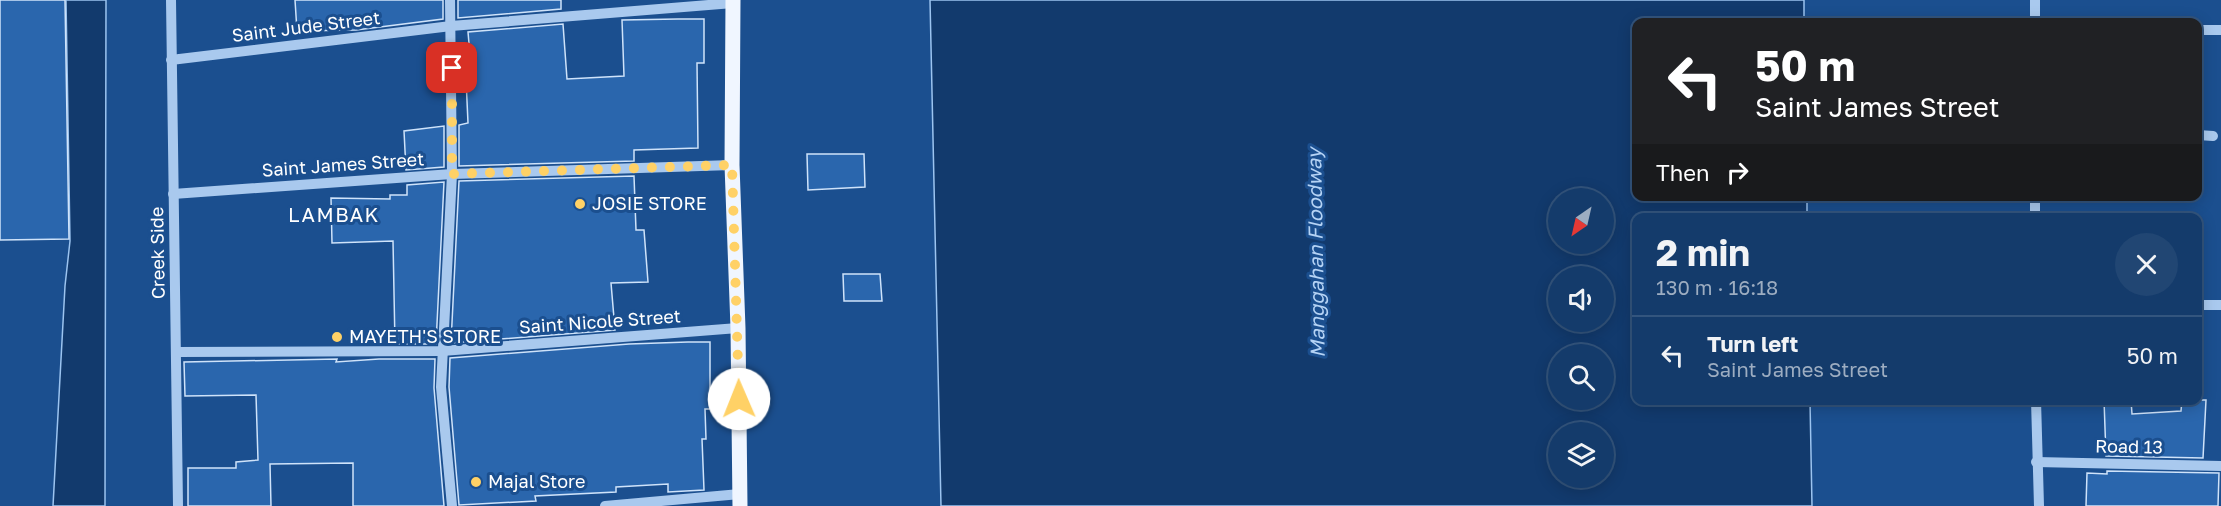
<!DOCTYPE html>
<meta charset="utf-8">
<style>
:root{--surface:#143b6b;--page:#214673;--text:#f1f3f6;--muted:#9dadc1;--line:#33557e}
body{margin:0;font-family:"Golos Text",sans-serif;background:var(--page);color:var(--text);height:100vh;display:flex;flex-direction:column;font-size:22px;white-space:nowrap}
*{box-sizing:border-box;margin:0}
p{font-size:20px;color:var(--muted)}
.icon{flex:none;width:33px;height:33px;fill:none;stroke:currentColor;stroke-width:2;stroke-linecap:round;stroke-linejoin:round}
.map{position:relative;flex:1;overflow:hidden}
.panel{position:absolute;left:1632px;top:213px;width:570px;height:192px;display:flex;flex-direction:column;background:var(--surface);border-radius:12px;box-shadow:0 3px 15px #0003,0 0 0 2px var(--line)}
.panel>*{flex:none}
.top-card{position:absolute;left:1632px;top:18px;width:570px;height:183px;border-radius:12px;box-shadow:0 3px 15px #0003,0 0 0 2px var(--line);background:#202124;color:#fff;overflow:hidden}
.needle{width:39px;rotate:214deg}
.tools{position:absolute;left:1548px;top:188px;display:grid;gap:12px}
.tools a{display:grid;place-items:center;width:66px;height:66px;border-radius:50%;background:var(--surface);box-shadow:0 3px 15px #0003,0 0 0 2px var(--line);font-size:30px}
.pin{position:absolute;display:grid;place-items:center;width:51px;height:51px;color:#fff;margin:-26px;border-radius:12px;box-shadow:0 3px 9px #0006}
.me{position:absolute;width:66px;margin:-33px;rotate:359deg;stroke-linejoin:round;filter:drop-shadow(0 0 4px #0008)}
.turn{display:flex;align-items:center;gap:21px;height:126px;padding:0 24px;font-size:27px}
.turn .icon{width:78px;height:78px;stroke-width:2.5}
.turn b{display:block;font-size:42px;line-height:51px}
.then{display:flex;align-items:center;height:57px;padding:0 24px;background:#0003;gap:12px;font-size:22px}
.round{display:grid;place-items:center;flex:none;width:63px;height:63px;border-radius:32px;background:var(--page)}
.overview{display:flex;align-items:center;justify-content:space-between;height:102px;padding:0 24px}
h1{font-size:36px;font-weight:700;line-height:45px}
ul{padding:0;list-style:none}
li{display:flex;align-items:center;gap:18px;height:78px;padding:0 24px;border-top:2px solid var(--line)}
li div{flex:1}
li b{display:block;font-size:22px}
li em{font-style:normal}
.map>svg:first-child{display:block}
.water{fill:#123a6d;stroke:#9cc4f0;stroke-width:1.5;fill-rule:evenodd}
.building{fill:#2a66ad;stroke:#cfe3fa;stroke-width:1.5}
.lines{fill:none;stroke-linecap:round;stroke-linejoin:round}
.minor{stroke:#a9c9ee;stroke-width:10}
.major{stroke:#f0f6ff;stroke-width:15}
.route{stroke:#ffd166;stroke-width:10;stroke-dasharray:0 18}
.poi-dot{fill:#ffd166;stroke:#1b4f8f;stroke-width:2}
.labels{text-anchor:middle;stroke-width:6;stroke-linejoin:round;paint-order:stroke}
.street-label{font-size:18px;fill:#fff;stroke:#1b4f8f}
.poi-label{font-size:18px;fill:#fff;stroke:#1b4f8f;text-anchor:start}
.neighbourhood-label{font-size:20px;letter-spacing:1.5px;fill:#fff;stroke:#1b4f8f}
.water-label{font-size:20px;font-style:italic;fill:#b5d3f5;stroke:#1b4f8f}
</style>
<div class="map">
<svg width="2221" height="506" viewBox="0 0 2221 506">
<rect width="100%" height="100%" fill="#1b4f8f"/>
<g class="water">
<polygon points="66,0 106,0 105,506 53,506 65,286 70,241"/>
<path d="M930,0H1804V22H1636V196L1807,197V217L1636,218V400L1810,401L1812,506H941ZM1558,198H1604V243H1558ZM1558,276H1604V321H1558ZM1558,354H1604V399H1558ZM1558,432H1604V477H1558Z"/>
</g>
<g class="building">
<polygon points="0,0 65,0 69,239 0,240"/>
<polygon points="295,0 443,0 443,19 356,30 297,31"/>
<polygon points="458,0 561,0 561,9 458,18"/>
<polygon points="678,19 704,19 704,63 697,63 698,148 634,150 634,161 459,166 459,125 468,123 466,79 472,79 468,32 563,24 567,79 624,76 622,20"/>
<polygon points="444,126 444,167 406,170 404,131"/>
<polygon points="807,154 864,154 865,187 808,190"/>
<polygon points="634,176 636,230 644,230 648,282 611,283 615,330 451,343 459,181"/>
<polygon points="444,182 436,344 395,344 393,241 332,243 331,198 390,199 390,195 407,195 407,185"/>
<polygon points="843,274 880,274 882,301 844,301"/>
<polygon points="688,342 710,342 710,409 705,409 706,439 702,439 704,490 668,492 668,484 616,487 616,492 535,496 536,501 459,505 449,387 450,358 629,344"/>
<polygon points="337,359 336,362 379,359 435,359 434,388 444,506 353,506 353,463 270,464 271,506 188,506 188,468 236,468 236,462 258,460 256,395 185,396 184,362"/>
<polygon points="2104,400 2131,400 2132,414 2181,411 2182,400 2206,400 2203,458 2106,456"/>
<polygon points="2107,471 2219,473 2218,506 2086,506 2087,473 2107,474"/>
</g>
<g class="lines">
<g class="minor">
<polyline points="171,0 178,506"/>
<polyline points="450,0 452,174 441,387 452,506"/>
<polyline points="2035,0 2035,22"/>
<polyline points="2198,30 2221,30"/>
<polyline points="171,60 451,26 733,3"/>
<polyline points="2198,135 2213,136"/>
<polyline points="173,194 452,174 732,165"/>
<polyline points="2035,218 2035,196"/>
<polyline points="2198,305 2221,305"/>
<polyline points="176,352 442,351 738,328"/>
<polyline points="2036,400 2039,506"/>
<polyline points="2036,462 2221,466"/>
<polyline points="605,506 740,494"/>
</g>
<polyline class="major" points="733,0 732,165 738,328 740,506"/>
</g>
<g class="lines">
<polyline class="route" points="452,68 452,174 732,165 739,399"/>
</g>
<g class="poi-dot">
<circle cx="580" cy="204" r="6"/>
<circle cx="337" cy="337" r="6"/>
<circle cx="476" cy="482" r="6"/>
</g>
<g class="labels">
<g class="street-label">
<text transform="translate(306 27) rotate(-7)" y="6">Saint Jude Street</text>
<text transform="translate(343 165) rotate(-4)" y="6">Saint James Street</text>
<text transform="translate(158 253) rotate(-91)" y="6">Creek Side</text>
<text transform="translate(600 322) rotate(-4)" y="6">Saint Nicole Street</text>
<text transform="translate(2129 447) rotate(1)" y="6">Road 13</text>
</g>
<g class="poi-label">
<text x="592" y="210">JOSIE STORE</text>
<text x="349" y="343">MAYETH'S STORE</text>
<text x="488" y="488">Majal Store</text>
</g>
<g class="neighbourhood-label">
<text x="334" y="222">LAMBAK</text>
</g>
<g class="water-label">
<text transform="translate(1316 253) rotate(-91)" y="7">Manggahan Floodway</text>
</g>
</g>
</svg>
<div class="tools">
<a><svg class="needle" viewBox="-14 -14 28 28"><path d="M0-13l5 13h-10z" fill="#e53935"/><path d="M0 13l5-13h-10z" fill="#9dadc1"/></svg></a>
<a><svg class="icon" aria-label="sound" viewBox="0 0 24 24"><path d="M4 9h4l5-4v14l-5-4H4zM17 9q2 3 0 6"/></svg></a>
<a><svg class="icon" aria-label="search" viewBox="0 0 24 24"><circle cx="10" cy="10" r="6"/><path d="M15 15l6 6"/></svg></a>
<a><svg class="icon" aria-label="layers" viewBox="0 0 24 24"><path d="M12 4l9 5-9 5-9-5zM3 14l9 5 9-5"/></svg></a>
</div>
<div class="pin" style="left:452px;top:68px;background:#d93025"><svg class="icon" aria-label="arrive" viewBox="0 0 24 24"><path d="M6 21V4h12l-3 4 3 4H6"/></svg></div>
<svg class="me" style="left:739px;top:399px" viewBox="-20 -20 40 40"><circle r="19" fill="#fff"/><path d="M0-13L10 11 0 6-10 11z" fill="#ffd166"/></svg>
<div class="top-card">
<div class="turn"><svg class="icon" aria-label="left" viewBox="0 0 24 24"><path d="M17 20v-9H6M10 6l-5 5 5 5"/></svg><div><b>50 m</b>Saint James Street</div></div>
<div class="then">Then<svg class="icon" aria-label="right" viewBox="0 0 24 24"><path d="M7 20v-9h11M14 6l5 5-5 5"/></svg></div>
</div>
<section class="panel">
<div class="overview"><div><h1>2 min</h1><p>130 m · 16:18</p></div><a class="round"><svg class="icon" aria-label="close" viewBox="0 0 24 24"><path d="M6 6l12 12M18 6L6 18"/></svg></a></div>
<ul>
<li><svg class="icon" aria-label="left" viewBox="0 0 24 24"><path d="M17 20v-9H6M10 6l-5 5 5 5"/></svg><div><b>Turn left</b><p>Saint James Street</p></div><em>50 m</em></li>
</ul>
</section>
</div>
